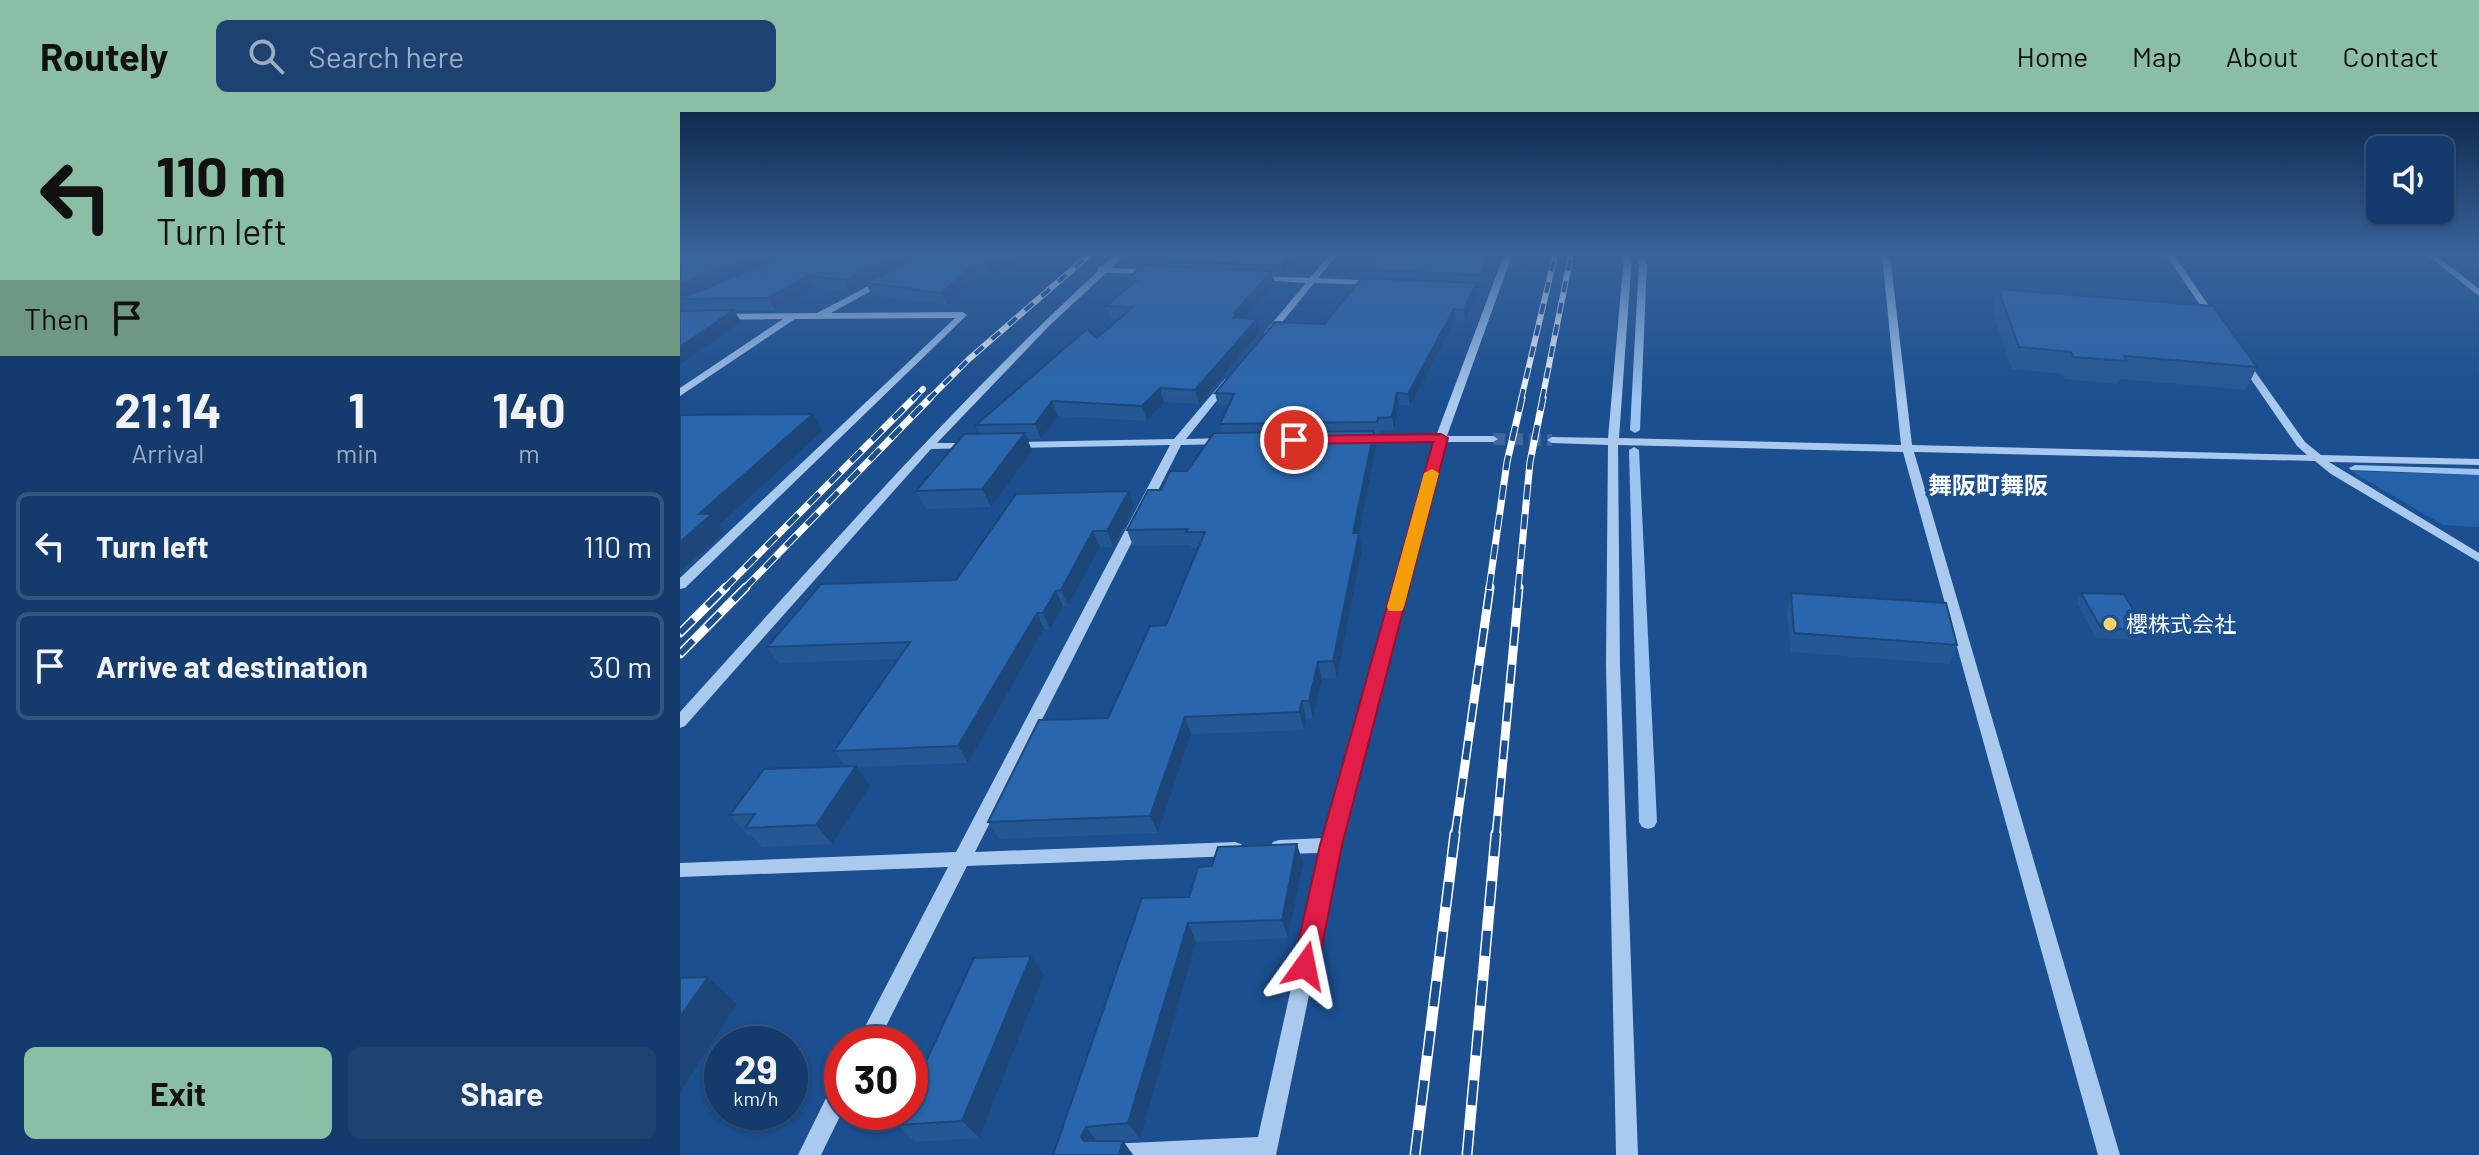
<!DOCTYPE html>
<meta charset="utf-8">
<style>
:root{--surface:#143b6b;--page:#1d4271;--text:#f1f3f6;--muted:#9dadc1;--line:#33557e;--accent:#8abfa5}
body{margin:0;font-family:Barlow,"Noto Sans JP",sans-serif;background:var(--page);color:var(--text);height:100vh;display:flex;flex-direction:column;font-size:30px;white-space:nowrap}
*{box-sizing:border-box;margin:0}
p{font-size:26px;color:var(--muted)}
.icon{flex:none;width:44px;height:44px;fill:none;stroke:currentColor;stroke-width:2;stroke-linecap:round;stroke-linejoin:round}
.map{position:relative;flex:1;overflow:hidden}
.sheet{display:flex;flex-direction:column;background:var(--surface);width:680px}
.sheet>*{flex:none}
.top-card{background:#8abfa5;color:#111;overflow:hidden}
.fabs{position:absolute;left:1686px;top:24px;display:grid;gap:16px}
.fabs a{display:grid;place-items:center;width:88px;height:88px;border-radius:12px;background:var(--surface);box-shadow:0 2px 6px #0004,0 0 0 2px var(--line);font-size:40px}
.speed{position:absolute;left:24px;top:914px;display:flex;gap:16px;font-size:40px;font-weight:700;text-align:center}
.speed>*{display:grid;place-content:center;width:104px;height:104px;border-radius:50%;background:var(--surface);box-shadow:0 2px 6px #0004,0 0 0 2px var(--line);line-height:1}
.speed small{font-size:20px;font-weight:400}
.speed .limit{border:12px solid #d22;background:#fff;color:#111}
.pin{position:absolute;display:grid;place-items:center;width:68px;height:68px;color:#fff;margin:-34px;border:4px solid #fff;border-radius:50%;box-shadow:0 2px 8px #0007}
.me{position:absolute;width:88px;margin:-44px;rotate:12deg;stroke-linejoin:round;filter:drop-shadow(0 0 6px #0008)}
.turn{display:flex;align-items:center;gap:28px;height:168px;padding:0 24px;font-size:36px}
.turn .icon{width:104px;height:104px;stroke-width:2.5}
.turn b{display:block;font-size:56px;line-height:68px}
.then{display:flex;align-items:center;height:76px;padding:0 24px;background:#0003;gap:16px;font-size:30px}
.eta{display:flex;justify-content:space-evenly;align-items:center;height:136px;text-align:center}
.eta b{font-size:48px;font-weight:700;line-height:56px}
.cta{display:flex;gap:16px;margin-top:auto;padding:16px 24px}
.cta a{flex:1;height:92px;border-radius:12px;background:var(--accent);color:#111;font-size:32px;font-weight:700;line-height:92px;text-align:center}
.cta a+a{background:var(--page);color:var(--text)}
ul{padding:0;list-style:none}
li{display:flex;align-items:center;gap:24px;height:108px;margin:0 16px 12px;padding:0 8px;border:4px solid var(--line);border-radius:12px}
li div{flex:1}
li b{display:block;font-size:30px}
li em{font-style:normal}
header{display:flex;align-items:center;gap:48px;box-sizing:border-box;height:112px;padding:0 40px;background:var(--accent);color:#111}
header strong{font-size:38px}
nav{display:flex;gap:44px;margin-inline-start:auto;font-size:28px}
.search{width:560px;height:72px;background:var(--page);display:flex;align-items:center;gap:20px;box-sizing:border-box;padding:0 28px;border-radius:12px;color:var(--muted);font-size:30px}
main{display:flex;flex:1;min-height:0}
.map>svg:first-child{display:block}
.green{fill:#2461a8}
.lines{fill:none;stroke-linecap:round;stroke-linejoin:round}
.stream{fill:#9cc4f0;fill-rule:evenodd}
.minor-tunnel{stroke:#3d69a0;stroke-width:12;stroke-dasharray:12 6;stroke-linecap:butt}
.minor{fill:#a9c9ee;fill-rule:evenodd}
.rail-far3-casing{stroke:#fff;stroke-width:6}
.rail-far2-casing{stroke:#fff;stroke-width:7}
.rail-far1-casing{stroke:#fff;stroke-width:9}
.rail-casing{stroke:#fff;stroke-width:11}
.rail-far3{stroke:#1b4f8f;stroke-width:4;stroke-dasharray:11;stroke-linecap:butt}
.rail-far2{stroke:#1b4f8f;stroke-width:5;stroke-dasharray:15;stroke-linecap:butt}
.rail-far1{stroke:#1b4f8f;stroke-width:6;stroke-dasharray:19;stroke-linecap:butt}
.rail{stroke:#1b4f8f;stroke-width:8;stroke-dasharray:25;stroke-linecap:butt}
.wall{fill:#245895}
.shaded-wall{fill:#1d4779}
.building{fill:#2a66ad;stroke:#1d4779;stroke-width:2}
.route{fill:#e11d48;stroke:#92132f;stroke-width:2}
.slow{fill:#f59e0b}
.poi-dot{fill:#ffd166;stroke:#1b4f8f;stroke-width:3}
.labels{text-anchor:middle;stroke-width:8;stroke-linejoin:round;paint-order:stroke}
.poi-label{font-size:22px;fill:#fff;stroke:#1b4f8f;text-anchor:start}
.neighbourhood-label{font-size:24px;font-weight:bold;fill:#fff;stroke:#1b4f8f}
</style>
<header>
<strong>Routely</strong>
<div class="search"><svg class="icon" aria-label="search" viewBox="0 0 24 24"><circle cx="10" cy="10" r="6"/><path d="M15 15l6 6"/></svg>Search here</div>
<nav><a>Home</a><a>Map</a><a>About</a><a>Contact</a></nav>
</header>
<main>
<section class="sheet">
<div class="top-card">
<div class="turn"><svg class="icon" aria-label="left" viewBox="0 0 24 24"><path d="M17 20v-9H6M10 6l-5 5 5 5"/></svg><div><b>110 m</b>Turn left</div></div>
<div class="then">Then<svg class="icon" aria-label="arrive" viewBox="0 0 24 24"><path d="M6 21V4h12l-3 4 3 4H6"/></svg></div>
</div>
<div class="eta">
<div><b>21:14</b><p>Arrival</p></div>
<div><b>1</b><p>min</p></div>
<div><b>140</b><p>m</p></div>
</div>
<ul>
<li><svg class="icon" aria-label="left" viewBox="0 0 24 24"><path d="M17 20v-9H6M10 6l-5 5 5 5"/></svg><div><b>Turn left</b></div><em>110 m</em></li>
<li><svg class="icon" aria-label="arrive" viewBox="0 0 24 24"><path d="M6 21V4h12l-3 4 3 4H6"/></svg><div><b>Arrive at destination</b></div><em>30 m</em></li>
</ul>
<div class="cta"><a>Exit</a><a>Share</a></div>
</section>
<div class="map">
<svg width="1799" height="1043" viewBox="0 0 1799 1043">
<rect width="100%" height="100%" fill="#1b4f8f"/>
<polygon class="green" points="1671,359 1799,363 1799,415 1763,413"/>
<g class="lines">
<g class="stream">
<polygon points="963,147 967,149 960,318 955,321 950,318 959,149"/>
<polygon points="954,335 959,338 977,710 974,715 968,717 962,715 959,710 949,338"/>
<polygon points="1675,353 1799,357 1799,363 1671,358 1669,356"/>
</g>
<polyline class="minor-tunnel" points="813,327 872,328"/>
<g class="minor">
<path d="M436,143H444L431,156L472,158L476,160L472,162L426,161L369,214L257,331H291L296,334L295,336L251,337L5,614L0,616V600C136,450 269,297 418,159V156Z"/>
<polygon points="649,143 657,143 638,166 695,169 699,171 695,173 634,171 590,225 584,225 584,221 626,171 576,168 573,168 573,164 630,166"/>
<polygon points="824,143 832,143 767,324 813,324 818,327 813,330 765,330 660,733 596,1043 417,1043 420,1035 428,1032 578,1025 641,741 599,742 593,740 590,735 593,730 599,728 644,726 754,330 676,330 671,327 676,324 756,324"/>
<polygon points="944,143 952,143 939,326 1221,333 1202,143 1210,143 1232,333 1627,343 1617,334 1559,250 1564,247 1567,248 1625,330 1641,343 1799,347 1799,353 1649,350 1799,441 1799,450 1651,362 1635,349 1234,340 1440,1043 1418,1043 1223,340 938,333 940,553 958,1043 936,1043 926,553 928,333 872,331 867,328 872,325 928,326"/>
<polygon points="1486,143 1494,143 1538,207 1537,209 1531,209"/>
<polygon points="1747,143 1756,143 1799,177 1799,184"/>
<polygon points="202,167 209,169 151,201 283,200 287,203 5,476 0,477 0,466 275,206 115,207 0,284 0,276 103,207 0,208 0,202 137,201"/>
<polygon points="548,266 551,267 551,271 506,327 547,326 552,329 547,332 501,333 295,740 555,730 561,732 564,737 561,742 555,744 287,754 197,932 176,932 268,755 0,765 0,751 276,740 490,333 332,336 327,333 332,330 494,327 545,267"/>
<polygon points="162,967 162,1000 141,1043 118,1043 154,970"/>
</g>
<g class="rail-far3-casing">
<g id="rail-far3">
<polyline points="232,288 243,277"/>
<polyline points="248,288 289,247 409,143"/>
<polyline points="841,288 875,143"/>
<polyline points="862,288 891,143"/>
</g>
</g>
<g class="rail-far2-casing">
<g id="rail-far2">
<polyline points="44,477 234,286"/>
<polyline points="64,477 250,286"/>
<polyline points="809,477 827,350 842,286"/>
<polyline points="838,477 850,350 863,286"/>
</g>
</g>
<g class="rail-far1-casing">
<g id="rail-far1">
<polyline points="0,521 46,475"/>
<polyline points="0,542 66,475"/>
<polyline points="775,723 810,475"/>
<polyline points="816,723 839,475"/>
</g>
</g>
<g class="rail-casing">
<g id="rail">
<polyline points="735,1043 775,721"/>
<polyline points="787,1043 816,721"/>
</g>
</g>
<use href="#rail-far3" class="rail-far3"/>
<use href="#rail-far2" class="rail-far2"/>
<use href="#rail-far1" class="rail-far1"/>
<use href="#rail" class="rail"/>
</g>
<g class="wall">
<polygon points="0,143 349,143 311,165 299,163 267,193 192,183 186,172 169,180 134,175 95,198 54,199 61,210 0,253 0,199 6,199 0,190"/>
<polygon points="483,143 620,143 603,162 592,161 595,172 564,206 580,220 519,292 484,290 467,309 378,304 361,327 347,327 352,339 311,395 246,397 236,379 300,322 296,313 417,226 439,207 431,207 426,194 447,176 445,169 478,154 477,148"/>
<polygon points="701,143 813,143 801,170 691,165 690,158"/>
<polygon points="1318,177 1577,255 1566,278 1440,267 1438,272 1385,267 1383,262 1332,257 1312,198"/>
<polygon points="797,181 785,209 775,208 730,294 719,293 714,318 700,318 699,322 694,322 696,335 679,421 682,437 657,566 642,566 633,606 626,606 624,618 511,622 478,721 319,727 308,710 428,606 486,513 518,436 512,436 510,433 453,434 447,418 481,378 507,359 543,321 540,312 549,293 538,293 535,281 644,212"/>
<polygon points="449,379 454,394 433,435 420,435 388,494 383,494 370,517 364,517 288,651 176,655 190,674 152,732 82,735 71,723 67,723 50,703 166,655 154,639 218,547 99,551 87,535 276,468"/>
<polygon points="1111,481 1277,533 1270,552 1111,540 1107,500"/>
<polygon points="1401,481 1465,518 1460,528 1416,526 1397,491"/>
<polygon points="623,751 608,826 516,830 460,1027 443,1029 453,1043 373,1043 509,785"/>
<polygon points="364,863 299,1026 235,1030 217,1013"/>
</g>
<g class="shaded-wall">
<polygon points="75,143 109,143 0,186 0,172"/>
<polygon points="219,143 248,143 169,180 164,168"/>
<polygon points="325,143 349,143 311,165 306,153"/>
<polygon points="612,143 620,143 603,162 602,154"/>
<polygon points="809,143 813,143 801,170 801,163"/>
<polygon points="294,152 299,163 267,193 262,181"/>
<polygon points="592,159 595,172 559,211 553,206 554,201"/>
<polygon points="128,164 134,175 95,198 88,186"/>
<polygon points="796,171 797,181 785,209 784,198"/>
<polygon points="774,197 775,208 730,294 728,282"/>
<polygon points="54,198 61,210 0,253 0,235"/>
<polygon points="577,207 580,220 519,292 515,278"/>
<polygon points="480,276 484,290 467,309 462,294"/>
<polygon points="717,281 719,293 714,318 712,305"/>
<polygon points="372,289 378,304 361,327 355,312"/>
<polygon points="133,302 142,319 39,413 44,420 0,460 0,430 19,402"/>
<polygon points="694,319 696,335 679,421 682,437 657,566 653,549 673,421"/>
<polygon points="345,321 352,339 311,395 302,377"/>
<polygon points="449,379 454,394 433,435 427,419"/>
<polygon points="413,419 420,435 388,494 381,478"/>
<polygon points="376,479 383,494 370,517 363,501"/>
<polygon points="357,501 364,517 288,651 278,634"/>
<polygon points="638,550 642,566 633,606 629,589"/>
<polygon points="622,589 626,606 624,618 619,600"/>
<polygon points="505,605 511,622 478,721 470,704"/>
<polygon points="176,654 190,674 152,732 136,713"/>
<polygon points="617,732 623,751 608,826 602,808"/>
<polygon points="508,811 516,830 460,1027 448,1011"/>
<polygon points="351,844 364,863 299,1026 282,1009"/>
<polygon points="28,865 57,892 0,980 0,905"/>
<polygon points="406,1015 419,1032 414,1042 401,1025"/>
<polygon points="443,1029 453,1043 439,1043"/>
</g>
<g class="building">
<polygon points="0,143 75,143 0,172"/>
<polygon points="105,143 219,143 164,168 128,164 88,186 0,187"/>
<polygon points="242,143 325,143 306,153 294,152 262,181 186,171"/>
<polygon points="483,143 612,143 602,154 477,148"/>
<polygon points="701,143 809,143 801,163 690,158"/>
<polygon points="463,153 592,159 554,201 557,201 553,206 577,207 515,278 480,276 462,294 372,289 355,312 296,313 407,217 417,226 453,195 426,194 456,169 445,169"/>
<polygon points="682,166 796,171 784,198 774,197 728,282 717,281 712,305 698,306 697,310 540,312 554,282 535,281 595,210 644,212"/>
<polygon points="1318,177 1533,194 1577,255 1444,244 1447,249 1393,245 1391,240 1339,235"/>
<polygon points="54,198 0,235 0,199"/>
<polygon points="133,302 19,402 32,402 0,430 0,303"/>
<polygon points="694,319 673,421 679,421 653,549 638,550 629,589 622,589 619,600 505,605 470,704 308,710 359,608 428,606 470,514 486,513 525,420 506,420 508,417 447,418 468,378 481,378 490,359 507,359 534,321"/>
<polygon points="345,321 302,377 236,379 284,322"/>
<polygon points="449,379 427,419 413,419 381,478 376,479 363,501 357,501 278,634 154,639 230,530 87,535 141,472 276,468 336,382"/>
<polygon points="1111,481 1266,491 1277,533 1114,521"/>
<polygon points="1401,481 1444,482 1465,518 1421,516"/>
<polygon points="176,654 136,713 65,716 75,702 50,703 84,657"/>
<polygon points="617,732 602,808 508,811 448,1011 406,1015 401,1025 404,1029 443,1029 439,1043 373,1043 462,786 509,785 518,755 532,754 538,735"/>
<polygon points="351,844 282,1009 217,1013 223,1000 230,1000 230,984 294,846"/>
<polygon points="28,865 0,905 0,866"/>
</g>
<linearGradient id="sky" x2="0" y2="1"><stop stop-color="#0f2b4f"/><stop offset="0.49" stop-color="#39639b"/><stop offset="1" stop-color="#39639b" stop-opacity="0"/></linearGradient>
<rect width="1799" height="289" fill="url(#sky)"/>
<polygon class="route" points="761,322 768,326 662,733 638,854 634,862 625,866 616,862 613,854 640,733 753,330 614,332 607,328 614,324"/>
<polygon class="slow" points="752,357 759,361 724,495 722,499 709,499 707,495 744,361"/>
<circle class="poi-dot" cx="1430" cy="512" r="8"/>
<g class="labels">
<g class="poi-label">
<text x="1446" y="520">櫻株式会社</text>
</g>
<g class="neighbourhood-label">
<text x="1308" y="382">舞阪町舞阪</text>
</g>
</g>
</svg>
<div class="fabs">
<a><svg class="icon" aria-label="sound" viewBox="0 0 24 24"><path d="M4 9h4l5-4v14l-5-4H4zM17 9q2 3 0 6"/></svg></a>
</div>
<div class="speed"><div>29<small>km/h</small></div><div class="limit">30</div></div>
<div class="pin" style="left:614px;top:328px;background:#d93025"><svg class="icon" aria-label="arrive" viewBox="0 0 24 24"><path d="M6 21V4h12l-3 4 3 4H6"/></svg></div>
<svg class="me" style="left:625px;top:854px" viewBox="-20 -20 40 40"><path d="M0-17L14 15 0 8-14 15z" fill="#e11d48" stroke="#fff" stroke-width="4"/></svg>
</div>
</main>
